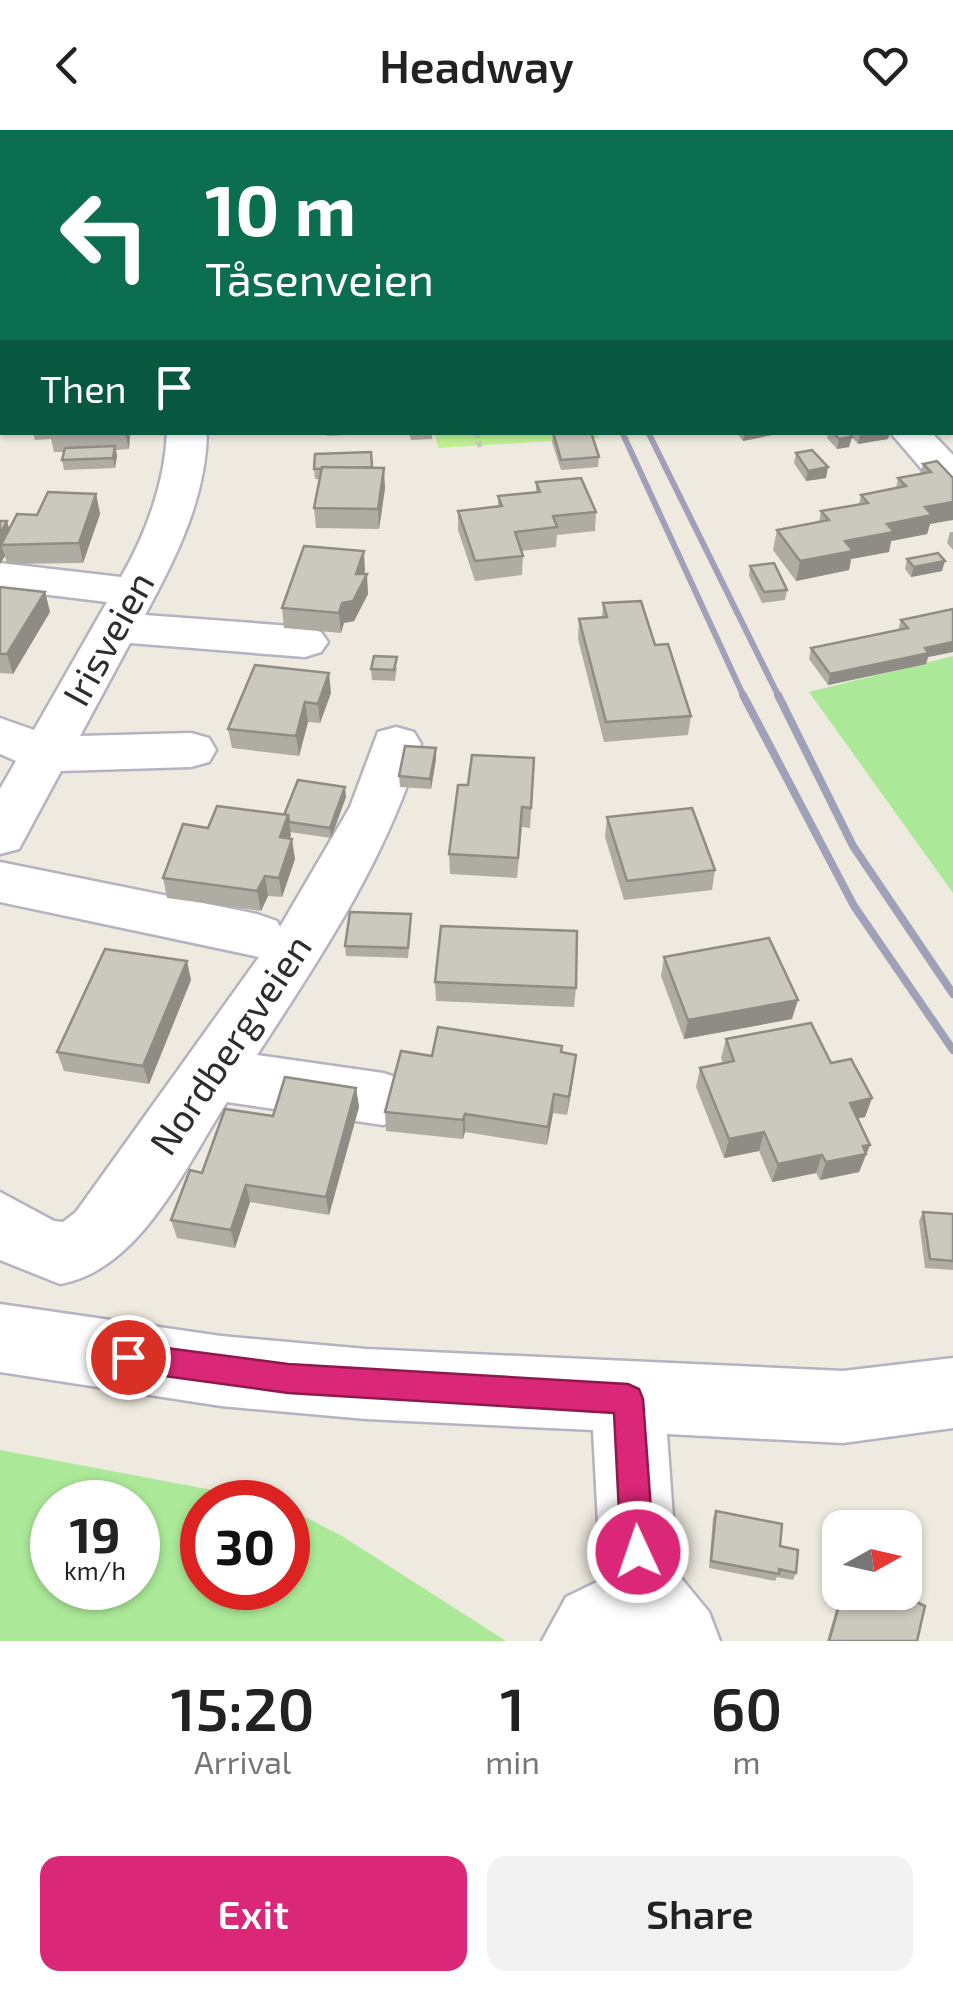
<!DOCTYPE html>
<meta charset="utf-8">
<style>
:root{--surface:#fff;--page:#f2f2f2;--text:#222;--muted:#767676;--accent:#db2777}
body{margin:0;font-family:"Exo 2",sans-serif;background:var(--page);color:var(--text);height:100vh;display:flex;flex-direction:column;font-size:38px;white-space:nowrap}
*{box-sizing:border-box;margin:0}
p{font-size:32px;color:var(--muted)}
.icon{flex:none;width:55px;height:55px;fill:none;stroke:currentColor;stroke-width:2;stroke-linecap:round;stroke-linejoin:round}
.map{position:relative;height:1511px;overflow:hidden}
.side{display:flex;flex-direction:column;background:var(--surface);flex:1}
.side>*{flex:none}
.top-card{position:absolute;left:0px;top:0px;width:955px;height:305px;box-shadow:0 2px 8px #0004;background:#0b6e4f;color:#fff;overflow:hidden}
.needle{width:65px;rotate:82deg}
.tools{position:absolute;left:822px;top:1380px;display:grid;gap:20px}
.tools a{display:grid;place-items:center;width:100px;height:100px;border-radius:20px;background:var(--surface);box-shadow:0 2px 8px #0004;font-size:50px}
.speed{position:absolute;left:30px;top:1350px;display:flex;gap:20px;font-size:50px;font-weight:700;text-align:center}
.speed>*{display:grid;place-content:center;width:130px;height:130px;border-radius:50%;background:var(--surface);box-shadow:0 2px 8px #0004;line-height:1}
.speed small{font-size:25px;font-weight:400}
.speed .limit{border:15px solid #d22;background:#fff;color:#111}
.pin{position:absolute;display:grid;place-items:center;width:85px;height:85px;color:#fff;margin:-42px;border:5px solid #fff;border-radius:50%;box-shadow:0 2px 10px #0007}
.me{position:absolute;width:110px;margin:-55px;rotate:357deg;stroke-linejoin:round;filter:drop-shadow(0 0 8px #0008)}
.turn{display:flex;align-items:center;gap:35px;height:210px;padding:0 40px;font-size:45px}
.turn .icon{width:130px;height:130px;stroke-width:2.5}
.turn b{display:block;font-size:70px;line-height:85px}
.then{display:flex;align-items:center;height:95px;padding:0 40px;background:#0003;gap:20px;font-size:38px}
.eta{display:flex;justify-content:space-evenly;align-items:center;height:170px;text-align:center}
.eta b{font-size:60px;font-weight:600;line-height:70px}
.action{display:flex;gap:20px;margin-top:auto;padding:20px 40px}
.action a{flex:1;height:115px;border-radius:20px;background:var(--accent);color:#fff;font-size:40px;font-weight:600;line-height:115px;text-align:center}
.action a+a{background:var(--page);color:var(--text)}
header{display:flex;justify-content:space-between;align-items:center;height:130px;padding:0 40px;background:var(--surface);font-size:45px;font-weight:600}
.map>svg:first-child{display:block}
.green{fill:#abe998;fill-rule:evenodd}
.pitch{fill:#bff193}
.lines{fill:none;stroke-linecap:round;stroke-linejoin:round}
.highway-tunnel{stroke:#c8c4bb;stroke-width:32;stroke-dasharray:32 16;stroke-linecap:butt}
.minor-casing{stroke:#b3b3c1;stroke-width:5}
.major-casing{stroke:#c8c8c8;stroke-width:5}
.path{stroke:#c8c8c8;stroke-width:5;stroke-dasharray:6 4;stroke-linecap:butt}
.minor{fill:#fff;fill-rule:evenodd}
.major{fill:#fae658;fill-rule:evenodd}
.rail-far1{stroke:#a0a1b8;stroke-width:6}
.rail{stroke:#a0a1b8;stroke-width:8}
.wall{fill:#afaca3}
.shaded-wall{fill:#8e8c84}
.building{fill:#cbc8bd;stroke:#8e8c84;stroke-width:2.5}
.route{fill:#db2777;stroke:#8e194d;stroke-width:2.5}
.labels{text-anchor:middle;stroke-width:10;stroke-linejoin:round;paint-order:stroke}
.street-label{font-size:38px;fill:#2d2d2d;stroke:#fff}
</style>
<header><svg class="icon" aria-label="back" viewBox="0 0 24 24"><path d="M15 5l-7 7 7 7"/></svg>Headway<svg class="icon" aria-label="heart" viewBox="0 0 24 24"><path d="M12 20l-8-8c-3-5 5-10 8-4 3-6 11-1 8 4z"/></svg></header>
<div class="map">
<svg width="953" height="1511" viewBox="0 0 953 1511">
<rect width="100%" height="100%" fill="#efeadf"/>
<g class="green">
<polygon points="953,526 953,763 809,562"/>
<path d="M0,1320L276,1372H202V1458H288V1378L342,1406L506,1511H0ZM52,1372H138V1458H52Z"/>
</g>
<polygon class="pitch" points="596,302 599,308 438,318 435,303"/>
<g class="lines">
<polyline class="highway-tunnel" points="601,0 606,2"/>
<g class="minor-casing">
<g id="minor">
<polygon points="123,0 153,0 154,2 125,2"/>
<polygon points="607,0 637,0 639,2 609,2"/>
<polygon points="0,168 2,169 2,190 0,190"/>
<path d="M167,302H207C206,368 176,428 145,485L305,497L321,502L328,512L321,522L305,527L130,513L80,606L191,603L209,608L216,620L209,632L191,637L61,641L19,719L0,724V659L16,631L0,624V588L34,600L107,472L0,459V433L121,447C146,404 165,352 167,302Z"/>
<polygon points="890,302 931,302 953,325 953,361 938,358"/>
<path d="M396,597L414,602L421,614C387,729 322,825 257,925L383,943L405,950L414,969L405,988L383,995L227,972C186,1035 141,1140 60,1154L0,1130V1062L54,1091L63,1092L76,1082L259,827L0,772V732L257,784L277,791L280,797L350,677L378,602Z"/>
<polygon points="0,1174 221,1206 366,1219 843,1241 953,1228 953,1298 843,1313 667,1304 677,1443 709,1482 720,1511 542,1511 566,1467 601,1450 593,1300 366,1289 221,1276 0,1242"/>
</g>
</g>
<g class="major-casing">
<g id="major">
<polygon points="833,0 864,0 866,2 835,2"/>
<polygon points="952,75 953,75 953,95 952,94"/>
</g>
</g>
<polyline class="path" points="476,302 480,317"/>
<use href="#minor" class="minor"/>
<use href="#major" class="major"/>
<g class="rail-far1">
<polyline points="622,302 744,567"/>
<polyline points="648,302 779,567"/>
</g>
<g class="rail">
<polyline points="743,565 854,776 953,920"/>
<polyline points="778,565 853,716 953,864"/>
</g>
</g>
<g class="wall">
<rect x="660" y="0" width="107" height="2"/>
<polygon points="907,0 953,0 952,2 910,2"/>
<polygon points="33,302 130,302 130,305 129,319 116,320 117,326 115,338 64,340 62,330 64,322 54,322 51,309 35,310"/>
<polygon points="326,302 383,302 383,303 327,306"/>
<polygon points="409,302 432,302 432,309 411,310"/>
<polygon points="553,302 599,327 598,337 561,340 552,312"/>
<polygon points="736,302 787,302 743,311"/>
<polygon points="828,302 890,302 888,309 858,314 852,307 849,317 837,319 827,308"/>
<polygon points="796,323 826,348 806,351 794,333"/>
<polygon points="937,331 930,394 927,404 891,411 889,422 851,429 849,440 796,451 773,420 777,400 819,392 821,381 859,374 861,365 896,358 898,348 920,344 923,334"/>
<polygon points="372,338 385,358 379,399 316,398 314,378 320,349 315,349 314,339"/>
<polygon points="536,352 596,382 595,401 557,405 556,417 521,421 523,426 522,445 475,451 458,400 458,381 498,377 498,366 536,362"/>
<polygon points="96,364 100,384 83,433 7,434 5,426 0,434 0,391 9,398 37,385"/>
<polygon points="950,402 953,402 953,420 947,413"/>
<polygon points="364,421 364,444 368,464 354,491 344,493 341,503 284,498 282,478"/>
<polygon points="907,429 942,441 911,447 905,439"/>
<polygon points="750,436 787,460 785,470 762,473 749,446"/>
<polygon points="0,457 45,462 50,482 13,544 0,543"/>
<polygon points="603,473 655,515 691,586 688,605 604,612 578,509 579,489 602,488"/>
<polygon points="953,479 953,522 928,527 926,534 828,555 809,529 811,518 898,500 901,490"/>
<polygon points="397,537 395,551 372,550 371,539"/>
<polygon points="331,563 320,593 308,592 299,626 232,618 228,599"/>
<polygon points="534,628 530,698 522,697 517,748 450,744 449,724 468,655"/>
<polygon points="436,629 431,659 400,657 399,646"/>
<polygon points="346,667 331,708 290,702 290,709 295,729 282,767 268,766 261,781 167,768 163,748 284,685"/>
<polygon points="607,687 715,740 712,760 624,770 605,707"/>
<polygon points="411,794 408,828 346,826 345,816"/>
<polygon points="664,827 792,889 684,909 661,846"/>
<polygon points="191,850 149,954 64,941 57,922"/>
<polygon points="435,852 576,858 574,877 436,871"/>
<polygon points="726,909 831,933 872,968 865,987 857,988 870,1015 859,1042 820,1050 816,1043 772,1052 759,1021 724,1028 696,957 700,938 723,933 721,928"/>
<polygon points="561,922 576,925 574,944 567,985 553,983 547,1015 465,1002 463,1009 386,1001 385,982 432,926"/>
<polygon points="356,958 359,977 329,1085 250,1072 235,1118 177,1108 171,1090 202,1043 273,986"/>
<polygon points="923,1082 953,1084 953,1140 925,1138 919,1091"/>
<polygon points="716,1381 780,1416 796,1443 793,1450 777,1447 775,1451 709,1438 713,1388"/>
<polygon points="841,1462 896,1462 917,1511 827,1511"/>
</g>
<g class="shaded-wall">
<polygon points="242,0 289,0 263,2 243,2"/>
<polygon points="934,0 953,0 953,15 952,2 933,2"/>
<polygon points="125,302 130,302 129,319"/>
<polygon points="745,302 787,302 743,311"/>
<polygon points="869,302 890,302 888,309 858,314 860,304"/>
<polygon points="852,307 849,317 837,319 839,309"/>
<polygon points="115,316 117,326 115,338 113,328"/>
<polygon points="828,337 826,348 806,351 808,341"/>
<polygon points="384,338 385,358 379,399 378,379"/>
<polygon points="96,364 100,384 83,433 79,413"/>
<polygon points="953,372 953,390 930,394 927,404 891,411 889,422 851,429 849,440 796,451 800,431 925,377"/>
<polygon points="7,391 13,411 1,415 5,426 0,434 0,404"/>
<polygon points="364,421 365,441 360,457 367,444 368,464 354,491 344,493 341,503 339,483 356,444"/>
<polygon points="945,431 942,441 911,447 914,437"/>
<polygon points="45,462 50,482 13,544 7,524"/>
<polygon points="953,512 953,522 928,527 926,534 828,555 830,544 925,518"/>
<polygon points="329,543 331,563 320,593 318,574"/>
<polygon points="305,572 308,592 299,626 296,606"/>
<polygon points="436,618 436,629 431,659 430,649"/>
<polygon points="345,657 346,667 331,708 330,698"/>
<polygon points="288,685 291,705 283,727 280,707"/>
<polygon points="292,709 295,729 282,767 279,748"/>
<polygon points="265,746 268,766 261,781 257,761"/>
<polygon points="187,831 191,850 149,954 143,936"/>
<polygon points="798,870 792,889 684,909 688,890"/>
<polygon points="576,925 574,944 567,985 569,967"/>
<polygon points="356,958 359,977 329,1085 326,1067"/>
<polygon points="554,964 553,983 547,1015 548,997"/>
<polygon points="872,968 865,987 843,991 850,973"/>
<polygon points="465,984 465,1002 463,1009 463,990"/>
<polygon points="764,1002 759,1021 724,1028 729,1009"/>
<polygon points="870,1015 859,1042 820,1050 826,1032"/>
<polygon points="822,1025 816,1043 772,1052 778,1034"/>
<polygon points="246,1055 250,1072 235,1118 231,1100"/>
</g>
<g class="building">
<polygon points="291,0 323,0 325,2 292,2"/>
<polygon points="662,0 735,0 715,2 664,2"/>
<polygon points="553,302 591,302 599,327 561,330"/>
<polygon points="833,302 848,302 852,307 839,309"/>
<polygon points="115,316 113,328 62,330 65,318"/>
<polygon points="812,320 828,337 808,341 796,323"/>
<polygon points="371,322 372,337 314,339 315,324"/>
<polygon points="937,331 953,348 953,372 925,377 932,385 887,394 894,402 845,411 853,421 800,431 777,400 829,390 821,381 868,373 861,365 906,356 898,348 931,342 923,334"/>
<polygon points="322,337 384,338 378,379 314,378"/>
<polygon points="581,348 596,382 553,386 557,397 515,402 523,426 475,431 458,381 502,376 498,366 540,362 536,352"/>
<polygon points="48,362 96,364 79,413 1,415 17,384 37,385"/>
<polygon points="0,391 7,391 0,404"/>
<polygon points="304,416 364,421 356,444 367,444 353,471 342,473 339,483 282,478"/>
<polygon points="938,423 945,431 914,437 907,429"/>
<polygon points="774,433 787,460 764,462 750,436"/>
<polygon points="0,457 45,462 7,524 0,524"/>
<polygon points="641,471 655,515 668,514 691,586 606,592 579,489 607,487 603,473"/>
<polygon points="953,479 953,512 925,518 929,523 830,544 811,518 908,498 901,490"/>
<polygon points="374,526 397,527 394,540 371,539"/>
<polygon points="255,535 329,543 318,574 305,572 296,606 228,599"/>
<polygon points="405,616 436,618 430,649 399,646"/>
<polygon points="472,625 534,628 531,678 522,677 518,728 449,724 458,655 468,655"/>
<polygon points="298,650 345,657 330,698 289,692 288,685 284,685"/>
<polygon points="217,676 288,685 280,707 292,709 279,748 265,746 257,761 163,748 183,694 208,698"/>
<polygon points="692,678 715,740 627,751 607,687"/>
<polygon points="350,782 411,784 408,818 345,816"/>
<polygon points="441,796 577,801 576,858 435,852"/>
<polygon points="769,808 798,870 688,890 664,827"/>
<polygon points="105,819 187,831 143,936 57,922"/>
<polygon points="811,893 831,933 851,929 872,968 850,973 870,1015 863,1016 866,1024 826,1032 822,1025 778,1034 764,1002 729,1009 700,938 734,931 726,909"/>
<polygon points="438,897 562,916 561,922 576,925 569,967 554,964 548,997 465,984 463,990 385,982 401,921 432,926"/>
<polygon points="285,947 356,958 326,1067 246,1055 231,1100 171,1090 190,1040 202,1043 225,979 273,986"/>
<polygon points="923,1082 953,1084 953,1131 930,1129"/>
<polygon points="716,1381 782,1394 780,1416 798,1420 796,1443 779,1439 779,1444 711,1431"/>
<polygon points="843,1462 896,1462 925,1476 917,1511 829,1511"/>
</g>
<polygon class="route" points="128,1213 288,1234 628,1254 639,1259 643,1269 654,1422 649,1433 638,1438 626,1433 621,1422 614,1283 288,1263 128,1241 118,1237 113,1227 118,1217"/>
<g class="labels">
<g class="street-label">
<text transform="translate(109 509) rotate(-61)" y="13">Irisveien</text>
<text transform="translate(231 915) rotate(-56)" y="13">Nordbergveien</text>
</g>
</g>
</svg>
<div class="tools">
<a><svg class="needle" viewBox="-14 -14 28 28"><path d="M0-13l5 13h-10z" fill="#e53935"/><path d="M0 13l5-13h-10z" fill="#767676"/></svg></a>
</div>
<div class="speed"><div>19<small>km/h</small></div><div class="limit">30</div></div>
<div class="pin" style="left:128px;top:1227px;background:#d93025"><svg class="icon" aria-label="arrive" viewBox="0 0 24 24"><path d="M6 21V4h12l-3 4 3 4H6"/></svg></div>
<svg class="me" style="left:638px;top:1422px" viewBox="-20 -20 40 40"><circle r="17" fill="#db2777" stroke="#fff" stroke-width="3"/><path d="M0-11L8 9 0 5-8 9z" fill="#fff"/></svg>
<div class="top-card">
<div class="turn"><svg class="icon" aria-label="left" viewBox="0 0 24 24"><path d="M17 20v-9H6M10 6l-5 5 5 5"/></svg><div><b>10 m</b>Tåsenveien</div></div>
<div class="then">Then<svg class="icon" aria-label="arrive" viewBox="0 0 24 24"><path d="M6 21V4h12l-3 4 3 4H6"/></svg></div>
</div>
</div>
<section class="side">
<div class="eta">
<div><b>15:20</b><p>Arrival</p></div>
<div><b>1</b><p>min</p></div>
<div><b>60</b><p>m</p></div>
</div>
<div class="action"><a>Exit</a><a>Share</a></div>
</section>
